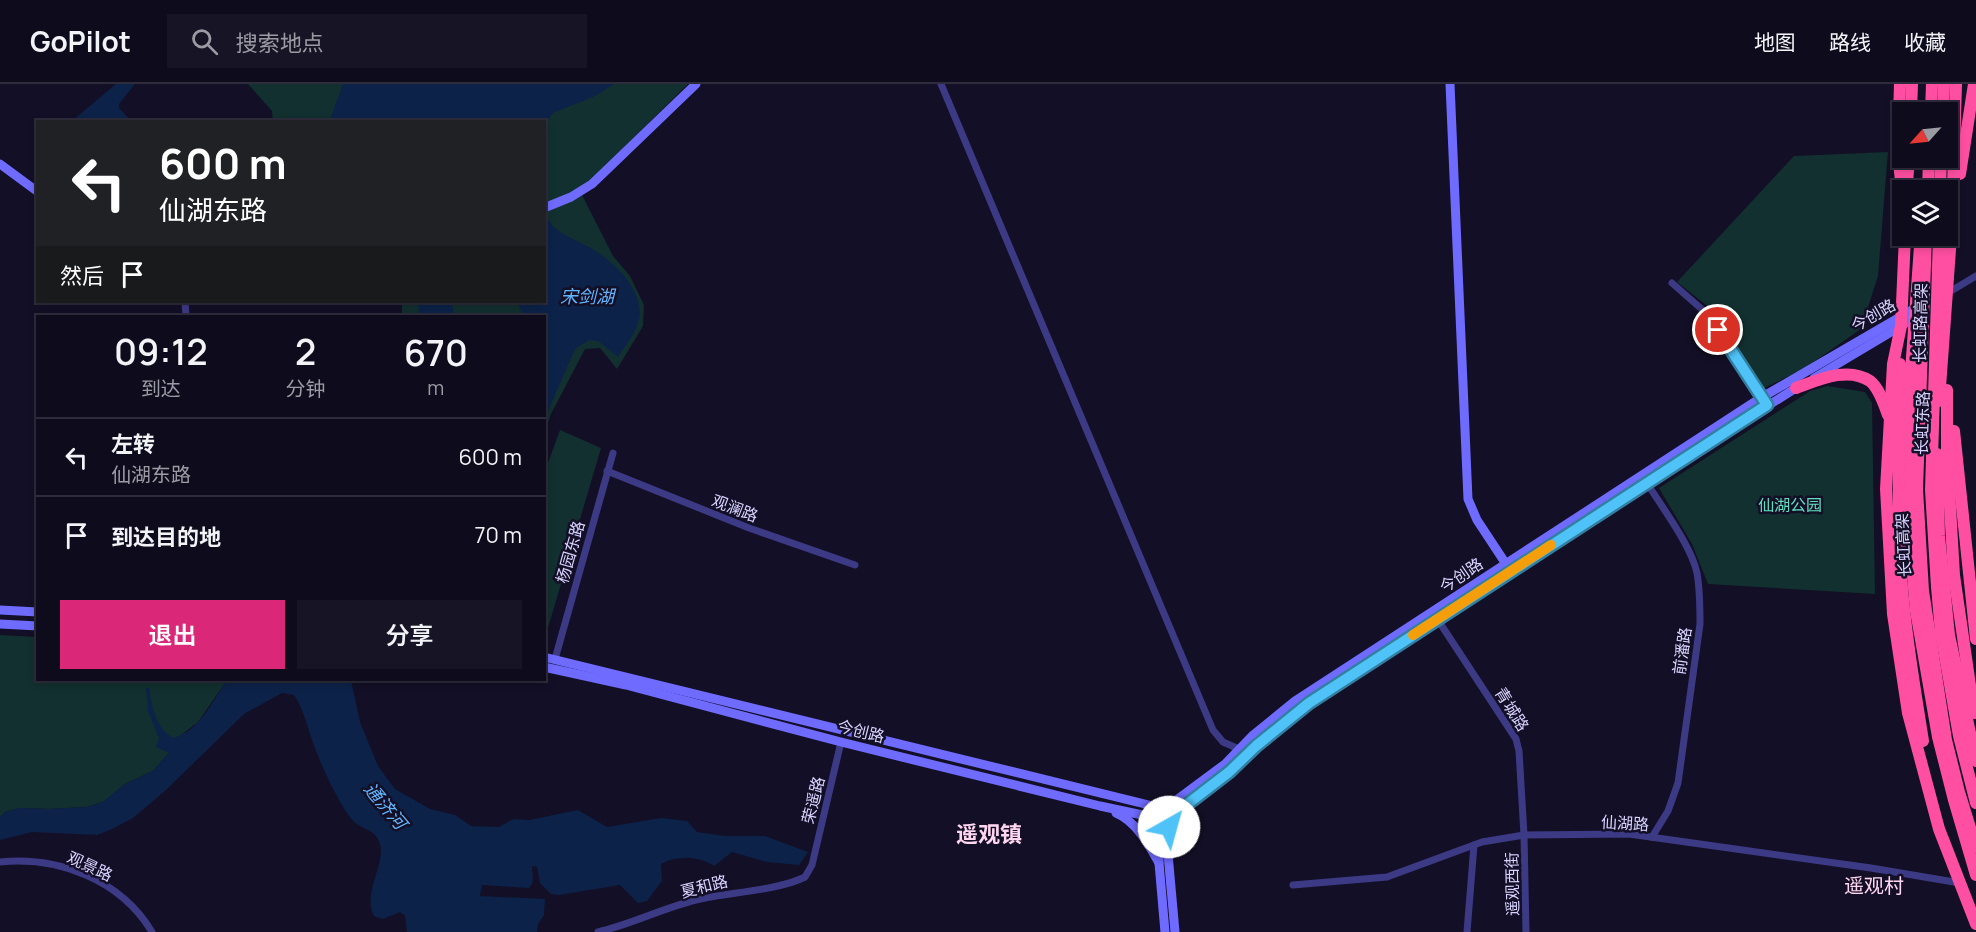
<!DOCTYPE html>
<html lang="zh">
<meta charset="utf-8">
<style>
:root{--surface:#0e0b1c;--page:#171425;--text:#f1f3f6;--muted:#9b9ba3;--line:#2e2b3b;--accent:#db2777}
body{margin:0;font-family:Manrope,"Noto Sans SC",sans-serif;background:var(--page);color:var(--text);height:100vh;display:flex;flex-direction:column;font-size:22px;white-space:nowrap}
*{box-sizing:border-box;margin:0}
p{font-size:20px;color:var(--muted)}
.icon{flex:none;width:33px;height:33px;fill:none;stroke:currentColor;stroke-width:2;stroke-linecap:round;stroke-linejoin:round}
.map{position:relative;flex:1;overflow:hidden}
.drawer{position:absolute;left:36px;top:231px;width:510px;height:366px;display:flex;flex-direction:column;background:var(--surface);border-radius:0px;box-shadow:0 3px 9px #0003,0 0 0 2px var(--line)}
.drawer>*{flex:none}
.guide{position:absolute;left:36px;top:36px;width:510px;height:183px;border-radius:0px;box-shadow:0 3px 9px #0003,0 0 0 2px var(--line);background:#202124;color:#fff;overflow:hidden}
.needle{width:39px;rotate:243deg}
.controls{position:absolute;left:1892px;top:18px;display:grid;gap:12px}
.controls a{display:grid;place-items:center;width:66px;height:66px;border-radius:0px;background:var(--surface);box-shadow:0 3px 9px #0003,0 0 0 2px var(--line);font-size:30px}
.pin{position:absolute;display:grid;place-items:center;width:51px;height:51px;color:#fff;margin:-26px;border:3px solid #fff;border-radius:50%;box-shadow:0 2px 6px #0007}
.me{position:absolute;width:66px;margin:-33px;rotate:38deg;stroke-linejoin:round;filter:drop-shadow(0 0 4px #0008)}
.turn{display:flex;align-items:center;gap:21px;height:126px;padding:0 24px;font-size:27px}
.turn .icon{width:78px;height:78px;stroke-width:2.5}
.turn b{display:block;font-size:42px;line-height:51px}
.then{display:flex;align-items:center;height:57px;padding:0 24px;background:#0003;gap:12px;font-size:22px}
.eta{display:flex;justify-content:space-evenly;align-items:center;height:102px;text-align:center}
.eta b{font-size:36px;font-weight:600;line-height:42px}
.cta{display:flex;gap:12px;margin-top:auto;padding:12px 24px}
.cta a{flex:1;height:69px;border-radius:0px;background:var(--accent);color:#fff;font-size:24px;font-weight:600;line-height:69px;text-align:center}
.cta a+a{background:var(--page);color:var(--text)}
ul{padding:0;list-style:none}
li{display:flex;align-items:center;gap:18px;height:78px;padding:0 24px;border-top:2px solid var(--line)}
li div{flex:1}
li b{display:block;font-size:22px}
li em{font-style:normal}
header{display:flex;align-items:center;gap:36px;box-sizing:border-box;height:84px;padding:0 30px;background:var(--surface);border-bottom:2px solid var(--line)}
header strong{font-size:28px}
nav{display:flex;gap:33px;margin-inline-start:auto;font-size:21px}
.search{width:420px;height:54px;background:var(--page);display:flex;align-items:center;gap:15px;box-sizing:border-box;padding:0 21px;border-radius:0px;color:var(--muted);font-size:22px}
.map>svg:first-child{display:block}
.green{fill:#12302f}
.water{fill:#0c2248}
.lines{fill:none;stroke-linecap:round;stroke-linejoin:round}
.street{stroke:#3d3a85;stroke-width:7}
.secondary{stroke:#6f6bff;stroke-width:9}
.highway{stroke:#ff4fa3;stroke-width:12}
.highway-bridge{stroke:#ff4fa3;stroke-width:12}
.route-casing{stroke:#337fa1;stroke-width:15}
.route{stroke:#4fc3f7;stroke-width:10}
.slow{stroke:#f59e0b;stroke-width:10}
.labels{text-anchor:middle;stroke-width:5;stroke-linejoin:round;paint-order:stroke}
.street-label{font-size:16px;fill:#d9d4ff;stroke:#130f26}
.park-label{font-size:16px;fill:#5fe0c0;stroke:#130f26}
.water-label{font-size:18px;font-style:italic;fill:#62b6ff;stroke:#130f26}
.quarter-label{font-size:20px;fill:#ffd6f0;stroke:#130f26}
.district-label{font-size:22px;font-weight:bold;fill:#ffd6f0;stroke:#130f26}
</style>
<header>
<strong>GoPilot</strong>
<div class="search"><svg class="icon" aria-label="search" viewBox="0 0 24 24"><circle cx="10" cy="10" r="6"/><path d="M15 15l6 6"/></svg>搜索地点</div>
<nav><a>地图</a><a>路线</a><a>收藏</a></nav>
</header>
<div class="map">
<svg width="1976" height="848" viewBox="0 0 1976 848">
<rect width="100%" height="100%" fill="#130f26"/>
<g class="green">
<polygon points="248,0 688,0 580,107 613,172 630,192 644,221 643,242 617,285 600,264 585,265 551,330 545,347 544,232 402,232 402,218 544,218 544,38 273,37 272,27"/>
<polygon points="1888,68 1878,192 1861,245 1802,286 1764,304 1710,224 1677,198 1794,72"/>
<polygon points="1827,302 1865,308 1872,319 1875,510 1708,500 1692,460 1659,404 1810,307"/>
<polygon points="560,346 601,364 545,554 545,387"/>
<polygon points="0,551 37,553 38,596 227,596 198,638 180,652 169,669 153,687 125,700 103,718 87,723 49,725 20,724 5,728 0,733"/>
</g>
<g class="water">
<polygon points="116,0 135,0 119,20 119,24 131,37 72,37"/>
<polygon points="343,0 614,0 595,12 553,29 545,39 327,37 331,33"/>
<path d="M545,129C553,149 569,152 587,162C612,175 650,209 637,242C633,253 624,263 618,273L598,257L589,256L575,265L545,334L544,232H524L517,218H544Z"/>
<polygon points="418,218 452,218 454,232 419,232"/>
<path d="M227,596H351L360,638L378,682L395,705L430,725L455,731L471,742L499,743L513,735L529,736L578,726L607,743L661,734L687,737L697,748L725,752H765L808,768L799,781L767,778L732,768L714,782C698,772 678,771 661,780L662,797L647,817L638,819L620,801L559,811L551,810L540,799L537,783L532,782L533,798L529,804L482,801L480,812L545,815L544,831L538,840L537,848H407L405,832L400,828L383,835L374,832C362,810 386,779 380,760C376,747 367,747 357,740C352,737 348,730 345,726C332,705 321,681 313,659C307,642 304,626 294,611L282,609L244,630L166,706L133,734L110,746L97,751L32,748L0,756V733L5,728L20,724L49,725L87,723L103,718L125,700L153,687L169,669L156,663L159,654L148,627L146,604H149C152,623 155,643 173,654C199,648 213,616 227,596Z"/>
</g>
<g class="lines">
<g class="street">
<polyline points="941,0 1213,646 1223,658 1239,665"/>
<polyline points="1672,199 1706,229 1764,316"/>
<polyline points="1946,210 1976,192"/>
<polyline points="185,218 186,232"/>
<polyline points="607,387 749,444 855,481"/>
<path d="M1645,396C1661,422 1691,461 1697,489C1700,506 1700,523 1700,540L1678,699L1668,727L1652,753"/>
<polyline points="1436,533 1516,655 1519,667 1524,751 1526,848"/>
<polyline points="555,575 613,369"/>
<path d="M0,778C59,772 121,796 152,848"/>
<polyline points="1293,801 1387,793 1482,758 1524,751 1629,750 1871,784 1960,799"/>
<path d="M598,848C632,840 663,824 696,816C728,808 777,807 805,793L812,781L841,658"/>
<polyline points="1467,848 1474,761"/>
</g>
<g class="secondary">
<polyline points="1450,0 1468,415 1477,436 1506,480"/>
<polyline points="0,80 38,108"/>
<polyline points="544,124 571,113 592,100 696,0"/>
<polyline points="1814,294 1918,232"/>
<polyline points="0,526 38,528"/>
<polyline points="0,540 38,542"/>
<polyline points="544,573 1153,722 1169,732"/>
<polyline points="544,583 626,601 841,658 1100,722 1152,733 1171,734 1229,688 1256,662 1309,619 1638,404 1799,302"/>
<path d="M1116,729C1136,737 1149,761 1159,779"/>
<polyline points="1171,734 1168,770 1175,848"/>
<polyline points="1165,848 1159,779 1159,747 1165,729 1175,717 1225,680 1252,652 1295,617 1759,315 1919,222"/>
</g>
<g class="highway">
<polyline points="1900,0 1898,68 1902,107"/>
<polyline points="1911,28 1912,0"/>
<polyline points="1931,28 1932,0"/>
<polyline points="1943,28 1944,0"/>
<polyline points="1960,90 1974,0"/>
<polyline points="1907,99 1909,74"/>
<polyline points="1928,106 1929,74"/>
<polyline points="1940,106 1941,74"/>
<polyline points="1905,152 1901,242 1893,280 1886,405 1893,530 1908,629 1939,745 1976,840"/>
<polyline points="1920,162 1909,315 1908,380 1911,468 1916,527 1938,653 1954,716 1976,791"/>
<path d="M1900,280C1900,354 1896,430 1902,504C1906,555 1915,606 1923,657"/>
<path d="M1796,304C1818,296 1848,282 1870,297C1879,304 1884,320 1888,331"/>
<polyline points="1947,306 1947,371 1954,491 1974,629"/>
<polyline points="1939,317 1952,138 1956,0"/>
<polyline points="1954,347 1976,555"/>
<polyline points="1937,370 1939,452 1949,551 1976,677"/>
</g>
<g class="highway-bridge">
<polyline points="1926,152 1917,405 1923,507 1946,656 1959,708 1976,763"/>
<polyline points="1939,152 1931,406 1937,503 1941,549 1959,652 1976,719"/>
</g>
</g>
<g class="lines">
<g class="route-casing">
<polyline id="route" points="1169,743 1171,734 1181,725 1229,688 1256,662 1309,619 1767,321 1718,246"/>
</g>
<use href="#route" class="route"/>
<polyline class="slow" points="1413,551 1551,461"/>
</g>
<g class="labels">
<g class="street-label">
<text transform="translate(1873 231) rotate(-30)" y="6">今创路</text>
<text transform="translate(1920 239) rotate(-89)" y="6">长虹路高架</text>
<text transform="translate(1922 339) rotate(-88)" y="6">长虹东路</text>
<text transform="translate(735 424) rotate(21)" y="6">观澜路</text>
<text transform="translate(1903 461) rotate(-93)" y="6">长虹高架</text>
<text transform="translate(570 468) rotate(-74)" y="6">杨园东路</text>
<text transform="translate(1461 491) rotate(-34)" y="6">今创路</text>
<text transform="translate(1682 567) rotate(-82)" y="6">前潘路</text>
<text transform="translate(1512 625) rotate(58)" y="6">青城路</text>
<text transform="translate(861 647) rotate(14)" y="6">今创路</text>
<text transform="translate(813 716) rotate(-76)" y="6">荣遥路</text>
<text transform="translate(1625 739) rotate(3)" y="6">仙湖路</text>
<text transform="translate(90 782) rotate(25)" y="6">观景路</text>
<text transform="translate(1512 800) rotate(-91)" y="6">遥观西街</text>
<text transform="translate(704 802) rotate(-14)" y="6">夏和路</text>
</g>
<g class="park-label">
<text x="1790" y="427">仙湖公园</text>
</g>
<g class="water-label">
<text x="587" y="219">宋剑湖</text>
<text transform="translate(385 722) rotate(50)" y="6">通济河</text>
</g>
<g class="quarter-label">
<text x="1874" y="809">遥观村</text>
</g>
<g class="district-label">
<text x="989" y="758">遥观镇</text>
</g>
</g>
</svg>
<div class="controls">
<a><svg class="needle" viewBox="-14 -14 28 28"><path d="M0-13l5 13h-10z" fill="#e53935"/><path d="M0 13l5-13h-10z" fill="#9b9ba3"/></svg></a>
<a><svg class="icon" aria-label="layers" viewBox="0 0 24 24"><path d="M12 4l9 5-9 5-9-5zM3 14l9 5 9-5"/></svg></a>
</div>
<div class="pin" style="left:1718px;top:246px;background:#d93025"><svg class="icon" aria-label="arrive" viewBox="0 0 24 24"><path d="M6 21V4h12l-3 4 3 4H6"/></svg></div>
<svg class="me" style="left:1169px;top:743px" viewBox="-20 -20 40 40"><circle r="19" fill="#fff"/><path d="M0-13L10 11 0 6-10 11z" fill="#4fc3f7"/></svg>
<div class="guide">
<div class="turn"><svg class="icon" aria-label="left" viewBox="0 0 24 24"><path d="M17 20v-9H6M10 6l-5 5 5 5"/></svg><div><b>600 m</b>仙湖东路</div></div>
<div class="then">然后<svg class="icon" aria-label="arrive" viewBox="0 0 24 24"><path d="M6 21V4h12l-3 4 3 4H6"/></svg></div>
</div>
<section class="drawer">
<div class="eta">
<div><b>09:12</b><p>到达</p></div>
<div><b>2</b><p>分钟</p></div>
<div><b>670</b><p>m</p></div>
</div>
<ul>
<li><svg class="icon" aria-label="left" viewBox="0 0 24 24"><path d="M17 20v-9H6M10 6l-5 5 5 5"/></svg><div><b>左转</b><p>仙湖东路</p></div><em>600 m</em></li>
<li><svg class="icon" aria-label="arrive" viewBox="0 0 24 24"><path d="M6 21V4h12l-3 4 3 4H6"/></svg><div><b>到达目的地</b></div><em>70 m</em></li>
</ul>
<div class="cta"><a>退出</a><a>分享</a></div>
</section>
</div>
